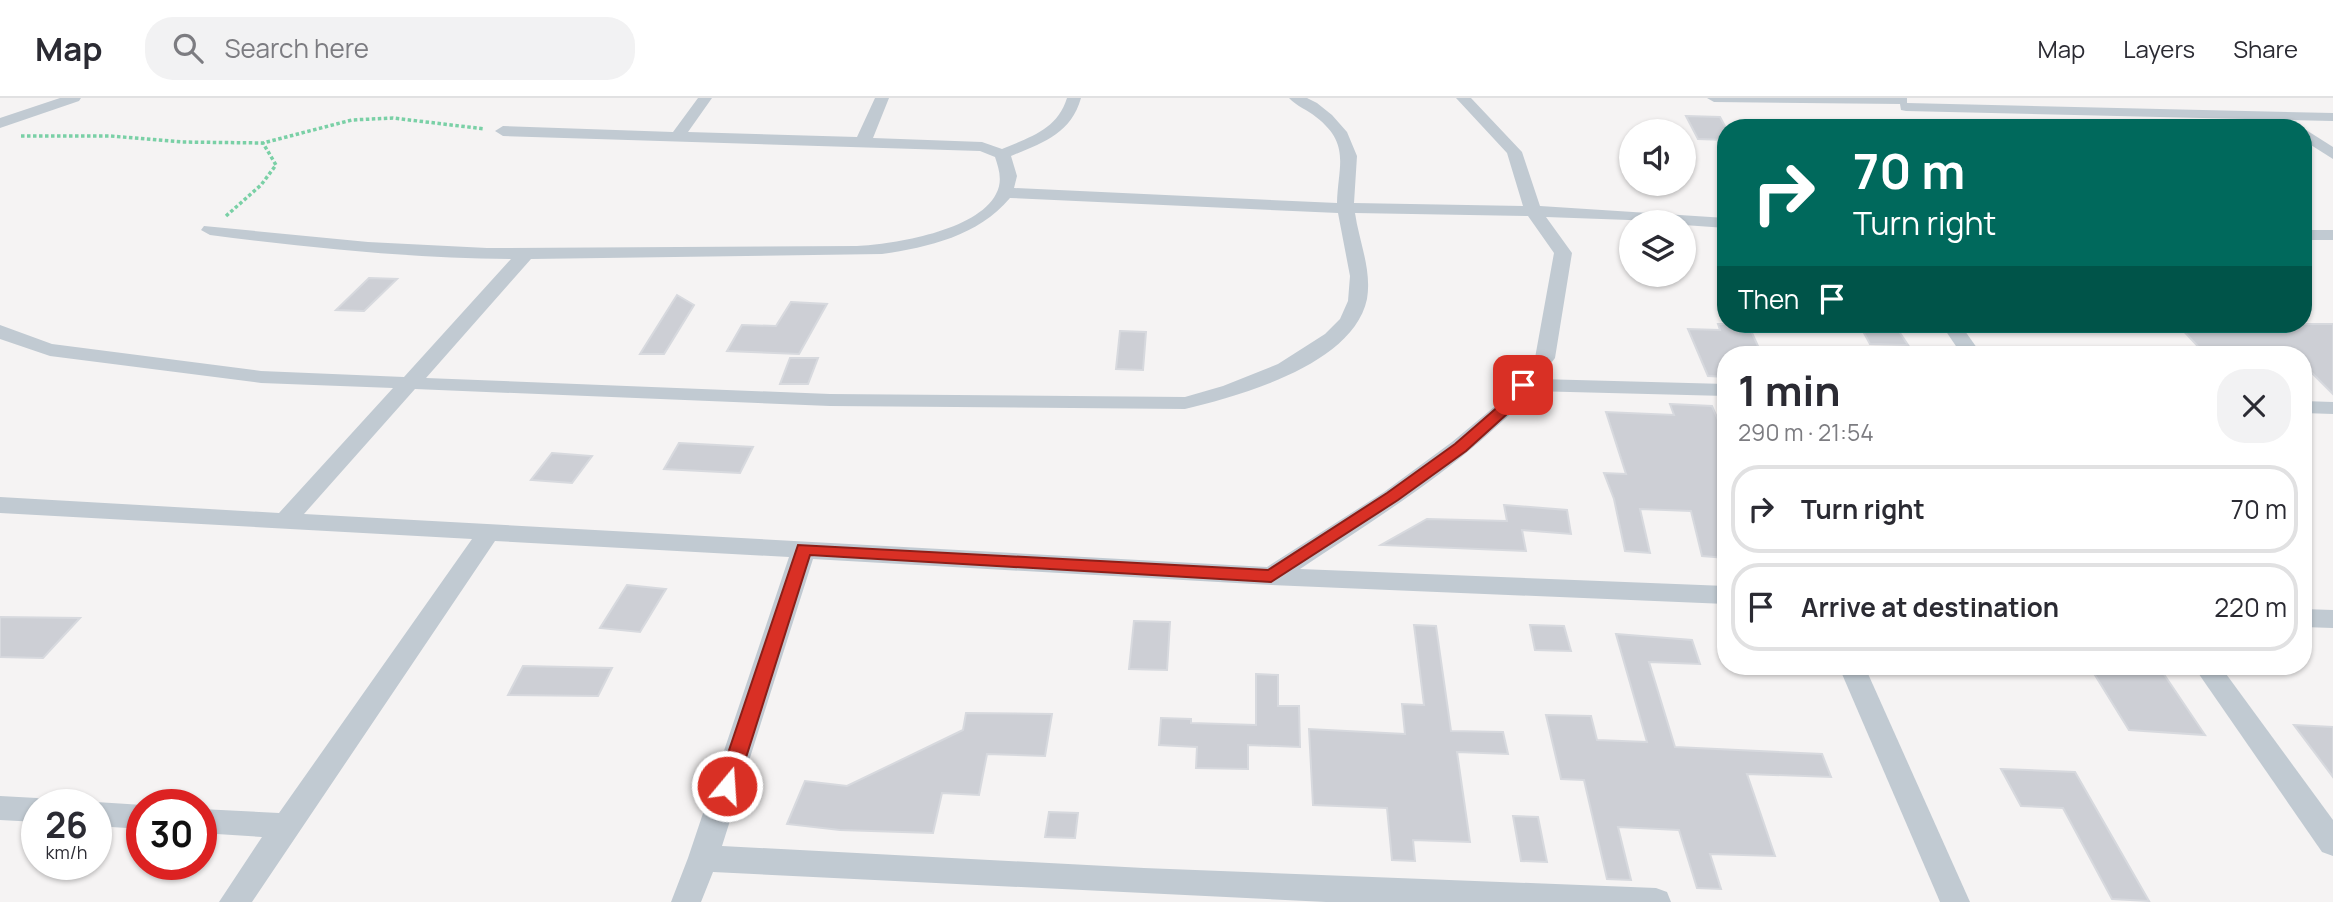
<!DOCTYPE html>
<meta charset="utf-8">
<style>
:root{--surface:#fff;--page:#f2f2f3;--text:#2b2b33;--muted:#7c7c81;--line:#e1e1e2}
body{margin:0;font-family:Manrope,sans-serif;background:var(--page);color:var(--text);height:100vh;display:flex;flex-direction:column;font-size:26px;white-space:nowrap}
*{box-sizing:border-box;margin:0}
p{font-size:23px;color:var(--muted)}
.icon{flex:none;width:38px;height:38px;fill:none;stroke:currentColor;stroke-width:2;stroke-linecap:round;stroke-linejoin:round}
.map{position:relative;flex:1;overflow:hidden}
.sheet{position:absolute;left:1717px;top:248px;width:595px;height:329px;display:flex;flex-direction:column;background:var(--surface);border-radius:28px;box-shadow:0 2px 5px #0004}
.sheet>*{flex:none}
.top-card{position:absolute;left:1717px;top:21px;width:595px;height:214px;border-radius:28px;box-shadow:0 2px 5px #0004;background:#00695c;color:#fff;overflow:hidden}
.buttons{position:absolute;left:1619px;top:21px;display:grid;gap:14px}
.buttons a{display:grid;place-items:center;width:77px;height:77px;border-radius:50%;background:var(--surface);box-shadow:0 2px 5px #0004;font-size:35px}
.speed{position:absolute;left:21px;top:691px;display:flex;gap:14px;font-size:35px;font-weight:700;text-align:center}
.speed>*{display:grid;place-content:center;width:91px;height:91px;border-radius:50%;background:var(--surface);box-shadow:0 2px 5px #0004;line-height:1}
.speed small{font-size:18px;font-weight:400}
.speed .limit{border:10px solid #d22;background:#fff;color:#111}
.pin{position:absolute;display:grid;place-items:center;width:60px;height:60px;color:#fff;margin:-30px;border-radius:14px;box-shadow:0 4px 10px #0006}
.me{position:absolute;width:77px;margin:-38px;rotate:18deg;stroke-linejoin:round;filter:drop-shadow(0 0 5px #0008)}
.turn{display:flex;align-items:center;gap:24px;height:147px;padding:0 21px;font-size:32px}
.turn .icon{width:91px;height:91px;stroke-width:2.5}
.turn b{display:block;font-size:49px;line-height:60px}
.then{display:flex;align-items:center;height:66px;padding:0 21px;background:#0003;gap:14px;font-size:26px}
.round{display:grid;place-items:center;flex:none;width:74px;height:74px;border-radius:28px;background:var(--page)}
.headline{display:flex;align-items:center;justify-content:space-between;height:119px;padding:0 21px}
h1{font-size:42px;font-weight:700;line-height:52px}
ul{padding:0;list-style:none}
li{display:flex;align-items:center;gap:21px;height:88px;margin:0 14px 10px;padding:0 7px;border:4px solid var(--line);border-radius:28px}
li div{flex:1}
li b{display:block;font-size:26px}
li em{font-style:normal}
header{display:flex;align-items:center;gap:42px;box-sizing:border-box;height:98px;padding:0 35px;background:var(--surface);border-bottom:2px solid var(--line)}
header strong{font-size:33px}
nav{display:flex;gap:38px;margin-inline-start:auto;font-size:24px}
.search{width:490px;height:63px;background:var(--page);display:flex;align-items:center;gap:18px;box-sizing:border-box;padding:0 24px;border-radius:28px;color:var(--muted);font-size:26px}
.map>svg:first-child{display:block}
.building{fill:#cdcfd5;stroke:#d7d9de;stroke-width:2}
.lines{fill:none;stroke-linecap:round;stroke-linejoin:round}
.path{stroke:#7ad0a6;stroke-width:3.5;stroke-dasharray:3.5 2.5;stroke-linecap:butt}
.street{fill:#c1cad2;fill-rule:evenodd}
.route{fill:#d93025;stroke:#8d1f18;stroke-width:2}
</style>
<header>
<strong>Map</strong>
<div class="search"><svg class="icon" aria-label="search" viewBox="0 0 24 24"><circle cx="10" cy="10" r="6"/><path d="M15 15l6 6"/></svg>Search here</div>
<nav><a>Map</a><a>Layers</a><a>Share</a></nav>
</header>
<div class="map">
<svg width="2333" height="804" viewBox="0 0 2333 804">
<rect width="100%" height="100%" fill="#f5f3f3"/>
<g class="building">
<polygon points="1686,18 1720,19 1726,30 1726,42 1698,41"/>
<polygon points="369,180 397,181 364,213 336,212"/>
<polygon points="677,197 694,207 664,256 640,256"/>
<polygon points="791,204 827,206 799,256 727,253 742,227 776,228"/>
<polygon points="1718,226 1748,226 1762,257 1726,257 1726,279 1708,278 1688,231 1720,232"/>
<polygon points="1859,226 1894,226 1908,247 1870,246"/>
<polygon points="2177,226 2333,226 2333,296 2303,266 2303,257 2206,257"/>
<polygon points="1120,233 1146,234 1143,272 1116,271"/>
<polygon points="790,260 818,260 808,286 780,286"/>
<polygon points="1670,306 1712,308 1726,340 1726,460 1702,458 1691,413 1640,411 1650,455 1625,453 1614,401 1604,375 1626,376 1606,314 1674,317"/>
<polygon points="679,345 753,349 740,375 664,371"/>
<polygon points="552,355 592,358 572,385 531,382"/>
<polygon points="1504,407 1567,412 1571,436 1522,432 1526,453 1381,447 1427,421 1507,423"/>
<polygon points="627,487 666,491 640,534 600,530"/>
<polygon points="0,519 80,520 43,560 0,559"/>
<polygon points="1134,523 1170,524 1167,572 1129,571"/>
<polygon points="1414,527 1436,528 1451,633 1503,634 1508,656 1457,654 1470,744 1413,742 1415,763 1392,762 1387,710 1313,707 1309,631 1405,636 1402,606 1424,607"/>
<polygon points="1530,527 1564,528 1571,553 1535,552"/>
<polygon points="1616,536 1692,542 1700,566 1649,564 1675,649 1822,656 1831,679 1747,676 1775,758 1710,756 1721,791 1697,790 1679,732 1618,729 1631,782 1607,781 1584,682 1561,681 1546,617 1591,618 1597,642 1647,644"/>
<polygon points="523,568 612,570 598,598 508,597"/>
<polygon points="2090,569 2159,569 2205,637 2129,632"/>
<polygon points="1256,576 1278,577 1278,608 1299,608 1300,649 1248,647 1248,671 1196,670 1197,649 1159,647 1161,620 1191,621 1191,625 1256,627"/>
<polygon points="966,615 1052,616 1045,658 987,656 979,697 942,695 933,735 840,732 787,726 805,683 847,688 963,632"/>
<polygon points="2294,627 2333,629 2333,679"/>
<polygon points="2001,671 2075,674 2149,803 2112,801 2063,710 2021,708"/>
<polygon points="1049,714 1078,715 1075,740 1045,739"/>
<polygon points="1513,718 1538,719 1547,764 1521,763"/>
</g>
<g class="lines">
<g class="path">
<polyline points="21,38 110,38 182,44 263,45 352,22 393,20 485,31"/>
<polyline points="226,118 261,87 276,67 263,45"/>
</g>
<g class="street">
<polygon points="60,0 81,0 79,3 0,30 0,20"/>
<path d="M698,0H712L688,34L857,39L875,0H889L873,40L982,44L1002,51C1030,39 1057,32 1067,0H1081C1071,36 1042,45 1011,58L1017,78L1014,90L1337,105C1338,68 1351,46 1316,19C1308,12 1296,8 1289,0H1307L1317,5L1332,17L1347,34L1357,58L1354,105L1523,108L1507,55L1456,0H1471L1522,54L1540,108L1726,120V130L1684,127V124L1546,119L1572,155L1555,260L1539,281L1726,286V298L1531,293C1518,311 1501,324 1485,339C1428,389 1363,429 1300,471L1726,488V506L1271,487L813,461L722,748L1144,770L1656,790L1667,794L1671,804H1326L713,774L701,804H671L688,760L789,459L495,443L252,804H219L262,739L201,735V711L279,715L472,441L0,415V399L279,415L393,290L261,285L50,258L0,241V227L52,246L261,273L404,279L511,161C410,160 310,150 210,137L201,132L204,128L368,144L487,150L857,148C894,146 977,133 996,96C1003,83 999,71 995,59L980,53L503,38L495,33L503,28L673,34ZM1010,100L1338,115L1350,178L1348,203L1340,221L1325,236L1278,266L1223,288L1185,299L830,296L426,280L531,161L882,156C929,149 978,138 1010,100ZM1355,115L1528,118L1554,155L1535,260L1506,299L1452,344L1384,394L1267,469L304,416L415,291L830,308L1185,311C1241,297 1353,267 1367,201C1372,172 1359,143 1355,115Z"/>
<polygon points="1707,0 1907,0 1907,5 2333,15 2333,23 1906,13 1901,12 1900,6 1714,4"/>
<polygon points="2303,30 2333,49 2333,61 2303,42"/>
<rect x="2303" y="132" width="30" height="10"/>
<polygon points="1941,226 1960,226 1982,257 1962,257"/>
<polygon points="2303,303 2333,304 2333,316 2303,315"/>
<polygon points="2303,511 2333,512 2333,530 2303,529"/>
<polygon points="1839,569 1865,569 1970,804 1940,804"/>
<polygon points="2194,569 2221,569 2333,722 2333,758 2322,754"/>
<polygon points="0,698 37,700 47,703 49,707 37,707 37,724 0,722"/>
<polygon points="96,704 143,707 142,731 96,728 96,707 87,707"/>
</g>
</g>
<polygon class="route" points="1523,283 1530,287 1518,306 1466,353 1398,402 1271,484 810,457 737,688 734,693 727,696 720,693 717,688 798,447 1268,472 1387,395 1455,346 1508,300 1518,284"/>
</svg>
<div class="buttons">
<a><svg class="icon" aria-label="sound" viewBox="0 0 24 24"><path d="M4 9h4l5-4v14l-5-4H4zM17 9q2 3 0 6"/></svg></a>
<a><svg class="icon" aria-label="layers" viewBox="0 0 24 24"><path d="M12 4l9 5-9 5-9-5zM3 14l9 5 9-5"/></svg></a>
</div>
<div class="speed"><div>26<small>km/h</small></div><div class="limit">30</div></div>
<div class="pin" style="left:1523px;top:287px;background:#d93025"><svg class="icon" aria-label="arrive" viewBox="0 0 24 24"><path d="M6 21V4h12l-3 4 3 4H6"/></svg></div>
<svg class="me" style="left:727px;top:688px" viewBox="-20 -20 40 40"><circle r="17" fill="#d93025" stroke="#fff" stroke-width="3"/><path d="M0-11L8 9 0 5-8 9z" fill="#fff"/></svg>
<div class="top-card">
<div class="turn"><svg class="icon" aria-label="right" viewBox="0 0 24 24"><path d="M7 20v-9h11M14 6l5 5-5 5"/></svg><div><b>70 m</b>Turn right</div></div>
<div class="then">Then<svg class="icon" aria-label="arrive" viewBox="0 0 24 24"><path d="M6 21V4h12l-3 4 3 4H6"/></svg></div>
</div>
<section class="sheet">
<div class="headline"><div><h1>1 min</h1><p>290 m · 21:54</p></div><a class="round"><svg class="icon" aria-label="close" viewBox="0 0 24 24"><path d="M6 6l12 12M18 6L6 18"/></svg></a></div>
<ul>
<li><svg class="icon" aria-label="right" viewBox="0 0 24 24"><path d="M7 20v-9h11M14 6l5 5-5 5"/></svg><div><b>Turn right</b></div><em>70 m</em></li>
<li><svg class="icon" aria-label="arrive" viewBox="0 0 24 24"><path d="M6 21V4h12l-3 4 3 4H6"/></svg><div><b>Arrive at destination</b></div><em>220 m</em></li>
</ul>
</section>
</div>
